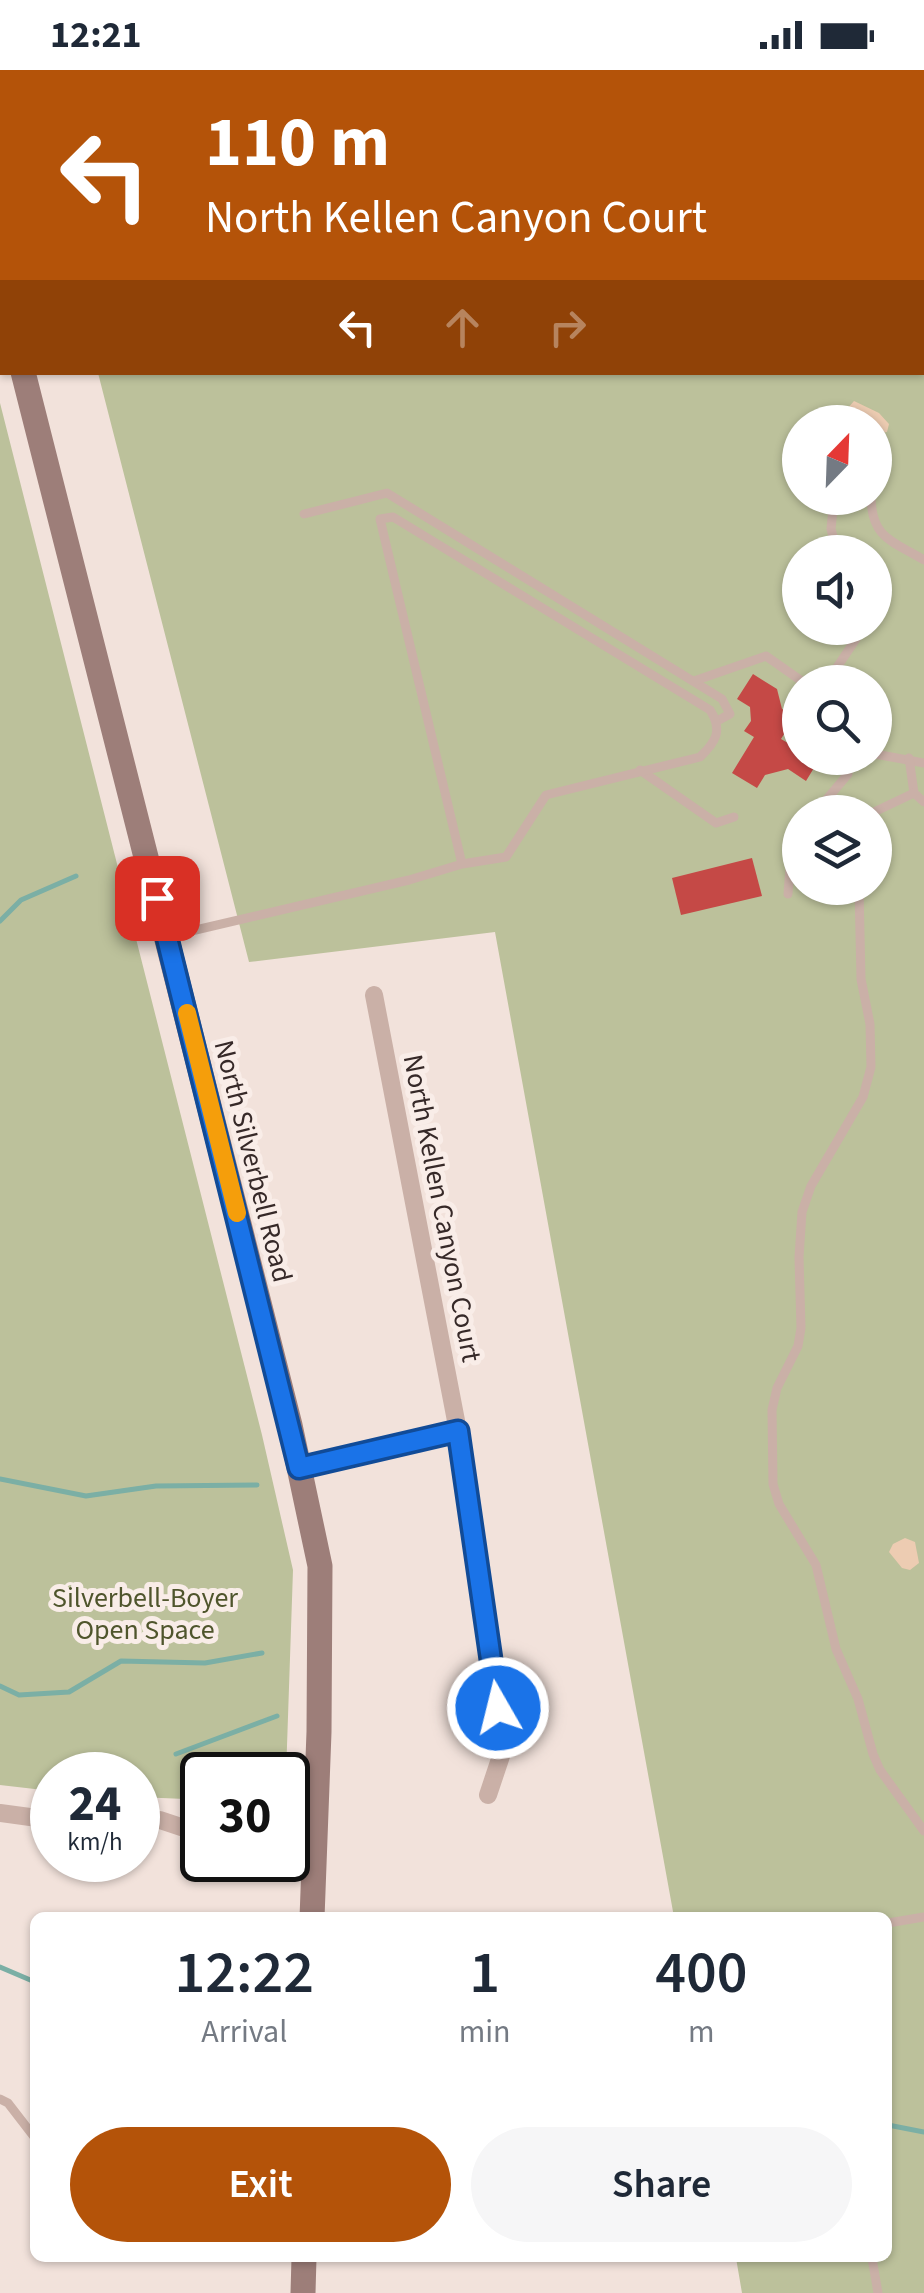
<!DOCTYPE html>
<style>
:root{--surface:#fff;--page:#f6f6f7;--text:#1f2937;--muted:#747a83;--accent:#b45309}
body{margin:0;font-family:"Source Sans 3",sans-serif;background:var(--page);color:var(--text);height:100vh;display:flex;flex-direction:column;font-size:38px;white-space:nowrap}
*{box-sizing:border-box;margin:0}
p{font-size:32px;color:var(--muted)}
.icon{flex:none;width:55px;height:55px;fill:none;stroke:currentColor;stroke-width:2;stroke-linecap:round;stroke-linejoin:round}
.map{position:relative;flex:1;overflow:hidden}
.panel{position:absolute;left:30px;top:1842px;width:862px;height:350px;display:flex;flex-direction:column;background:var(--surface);border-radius:15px;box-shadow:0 2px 8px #0004}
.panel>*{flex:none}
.top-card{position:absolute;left:0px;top:0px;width:925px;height:305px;box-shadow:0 2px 8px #0004;background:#b45309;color:#fff;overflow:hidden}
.needle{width:65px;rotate:23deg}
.tools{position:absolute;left:782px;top:335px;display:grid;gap:20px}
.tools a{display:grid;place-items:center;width:110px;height:110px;border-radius:50%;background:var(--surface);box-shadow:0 2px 8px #0004;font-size:50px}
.speed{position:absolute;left:30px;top:1682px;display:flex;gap:20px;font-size:50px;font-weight:700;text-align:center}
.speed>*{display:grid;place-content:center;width:130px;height:130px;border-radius:50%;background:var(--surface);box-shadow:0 2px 8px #0004;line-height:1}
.speed small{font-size:25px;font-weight:400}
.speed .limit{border:5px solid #111;border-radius:15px;background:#fff;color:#111}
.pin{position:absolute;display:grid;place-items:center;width:85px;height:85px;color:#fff;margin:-42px;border-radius:20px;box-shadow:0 5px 15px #0006}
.me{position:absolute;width:110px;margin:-55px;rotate:352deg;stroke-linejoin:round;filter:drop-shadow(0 0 8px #0008)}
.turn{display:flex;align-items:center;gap:35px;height:210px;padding:0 40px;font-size:45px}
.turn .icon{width:130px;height:130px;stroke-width:2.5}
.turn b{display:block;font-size:70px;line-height:85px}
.lanes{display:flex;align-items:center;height:95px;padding:0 40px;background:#0003;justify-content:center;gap:50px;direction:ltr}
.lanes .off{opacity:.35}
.eta{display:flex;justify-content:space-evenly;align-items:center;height:170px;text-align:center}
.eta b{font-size:60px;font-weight:600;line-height:70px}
.action{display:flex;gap:20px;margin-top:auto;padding:20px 40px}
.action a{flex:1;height:115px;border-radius:60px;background:var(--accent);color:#fff;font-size:40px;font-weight:600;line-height:115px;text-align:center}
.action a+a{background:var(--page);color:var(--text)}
.status{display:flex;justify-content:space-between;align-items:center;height:70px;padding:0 50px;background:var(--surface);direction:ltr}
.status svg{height:28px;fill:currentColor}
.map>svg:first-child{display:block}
.green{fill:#bcc19b;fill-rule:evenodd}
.sand{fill:#edccb2}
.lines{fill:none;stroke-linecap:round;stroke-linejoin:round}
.stream{stroke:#7bafa5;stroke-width:5}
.building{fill:#c54946}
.path{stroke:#b69992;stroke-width:2.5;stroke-dasharray:5 5;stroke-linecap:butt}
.lane{stroke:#cab0a7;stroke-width:9}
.street{stroke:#cab0a7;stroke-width:18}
.secondary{stroke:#9d7e79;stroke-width:25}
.route-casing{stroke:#114b97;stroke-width:25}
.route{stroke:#1a73e8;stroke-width:18}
.slow{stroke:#f59e0b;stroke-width:18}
.labels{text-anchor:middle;stroke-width:10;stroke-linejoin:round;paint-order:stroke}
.street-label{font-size:28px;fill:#362928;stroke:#f9ede8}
.park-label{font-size:28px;fill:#4f552c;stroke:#f9ede8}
</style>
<div class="status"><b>12:21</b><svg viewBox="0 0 49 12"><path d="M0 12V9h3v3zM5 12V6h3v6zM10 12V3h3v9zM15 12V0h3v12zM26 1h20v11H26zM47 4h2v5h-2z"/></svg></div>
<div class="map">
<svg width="924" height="2223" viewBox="0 0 924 2223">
<rect width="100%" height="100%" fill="#f2e2db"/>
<g class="green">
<polygon points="21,0 327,0 328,2 22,2"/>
<path d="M737,0H924V2223H742L736,2188H888V1848L674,1847L495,862L249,892L98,303L922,302V2H719ZM800,352H875V428H800ZM800,482H875V558H800ZM800,612H875V688H800ZM800,742H875V818H800Z"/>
<polygon points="0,333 262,1365 293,1500 286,1705 202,1705 202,1736 185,1729 138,1727 138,1705 52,1705 52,1721 0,1715"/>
</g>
<g class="sand">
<polygon points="854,331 879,343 889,354 887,362 875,364 875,352 860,352 850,348 847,339"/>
<polygon points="905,1468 915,1472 919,1493 910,1500 902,1498 889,1482 893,1474"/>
</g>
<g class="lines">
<g class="stream">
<polyline points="13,0 13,2"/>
<polyline points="0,176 2,173"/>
<polyline points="0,851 21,830 76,806"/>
<polyline points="0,1409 86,1426 156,1416 257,1415"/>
<polyline points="0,1616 19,1625 69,1622 121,1591 205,1593 262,1583"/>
<polyline points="176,1684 277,1646"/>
<polyline points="0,1897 35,1912"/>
<polyline points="888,2055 924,2062"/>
</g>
</g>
<g class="building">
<polygon points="753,604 777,619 782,639 795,646 781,669 800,680 800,688 820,688 806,711 788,699 765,705 757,718 732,703 754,667 744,661 751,651 750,637 737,629"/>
<polygon points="752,788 762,826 681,845 672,808"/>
</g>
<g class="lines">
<g class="path">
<polyline points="809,0 811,2"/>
<polyline points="922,136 924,138"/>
</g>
<g class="lane">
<polyline points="834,428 831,459 837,482"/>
<path d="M871,428C872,469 893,471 924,490"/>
<polyline points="304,444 387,423 722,629 730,644 717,651"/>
<polyline points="694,611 766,586 803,612"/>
<polyline points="827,612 856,569 859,558"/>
<polyline points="875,684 924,693"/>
<polyline points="909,688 914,723 924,732"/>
<polyline points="640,700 716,753 734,747"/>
<polyline points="816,742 848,704 845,688"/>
<polyline points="874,742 914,723"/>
<polyline points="859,818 861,909 870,954 871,997 863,1027 811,1116 802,1142 799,1187 801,1258 798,1276 777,1318 772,1340 773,1414 779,1434 816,1495 836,1579 858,1629 873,1684 880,1700 924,1761"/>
<polyline points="788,824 792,771 800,761"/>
<path d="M170,866L409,810L462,794L506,787L546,725L700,687C716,672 723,660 710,640L393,447L380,449L462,794"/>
<polyline points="888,1853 924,1847"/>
<polyline points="0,2029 8,2033 35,2068"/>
<polyline points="872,2188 878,2223"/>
</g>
<g class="street">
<polyline points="374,925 458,1361 504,1677 488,1725"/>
<polyline points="299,1398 458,1361"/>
<polyline points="0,1743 52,1750"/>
<polyline points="138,1750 160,1750 202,1764"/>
<polyline points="288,1785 313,1786"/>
</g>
<g class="secondary">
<polyline points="0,208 2,218"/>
<polyline points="23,302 290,1355 320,1496 319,1662 312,1848"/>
<polyline points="303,2223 304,2188"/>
</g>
</g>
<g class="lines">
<g class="route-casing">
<polyline id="route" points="157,828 299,1398 458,1361 498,1638"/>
</g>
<use href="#route" class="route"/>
<polyline class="slow" points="187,943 237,1143"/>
</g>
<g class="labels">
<g class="street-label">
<text transform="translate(254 1091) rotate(76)" y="10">North Silverbell Road</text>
<text transform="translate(443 1138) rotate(79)" y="10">North Kellen Canyon Court</text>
</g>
<g class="park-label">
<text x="145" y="1537">Silverbell-Boyer<tspan x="145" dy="32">Open Space</tspan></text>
</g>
</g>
</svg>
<div class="tools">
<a><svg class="needle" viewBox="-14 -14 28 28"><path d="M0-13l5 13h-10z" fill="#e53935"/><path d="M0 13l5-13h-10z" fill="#747a83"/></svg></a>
<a><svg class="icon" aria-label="sound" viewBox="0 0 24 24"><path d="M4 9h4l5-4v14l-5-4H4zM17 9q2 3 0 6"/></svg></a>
<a><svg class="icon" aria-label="search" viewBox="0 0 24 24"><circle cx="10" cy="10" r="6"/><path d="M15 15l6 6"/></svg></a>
<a><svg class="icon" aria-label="layers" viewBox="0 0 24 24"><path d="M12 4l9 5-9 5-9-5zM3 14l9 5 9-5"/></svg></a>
</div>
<div class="speed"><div>24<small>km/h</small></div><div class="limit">30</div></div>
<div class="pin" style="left:157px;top:828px;background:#d93025"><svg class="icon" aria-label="arrive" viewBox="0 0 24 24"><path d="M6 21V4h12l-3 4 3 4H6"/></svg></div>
<svg class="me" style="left:498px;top:1638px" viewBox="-20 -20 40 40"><circle r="17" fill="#1a73e8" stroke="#fff" stroke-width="3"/><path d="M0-11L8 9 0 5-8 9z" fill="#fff"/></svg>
<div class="top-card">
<div class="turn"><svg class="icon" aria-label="left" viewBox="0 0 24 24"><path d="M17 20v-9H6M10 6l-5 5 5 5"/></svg><div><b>110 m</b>North Kellen Canyon Court</div></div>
<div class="lanes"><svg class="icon" aria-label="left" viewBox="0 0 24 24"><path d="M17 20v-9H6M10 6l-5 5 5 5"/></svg><svg class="icon off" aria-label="ahead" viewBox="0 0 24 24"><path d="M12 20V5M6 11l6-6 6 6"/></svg><svg class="icon off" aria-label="right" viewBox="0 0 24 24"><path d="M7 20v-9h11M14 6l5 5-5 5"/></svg></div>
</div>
<section class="panel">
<div class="eta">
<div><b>12:22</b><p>Arrival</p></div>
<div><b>1</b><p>min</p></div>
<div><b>400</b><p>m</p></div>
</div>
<div class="action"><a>Exit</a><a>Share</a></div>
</section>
</div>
